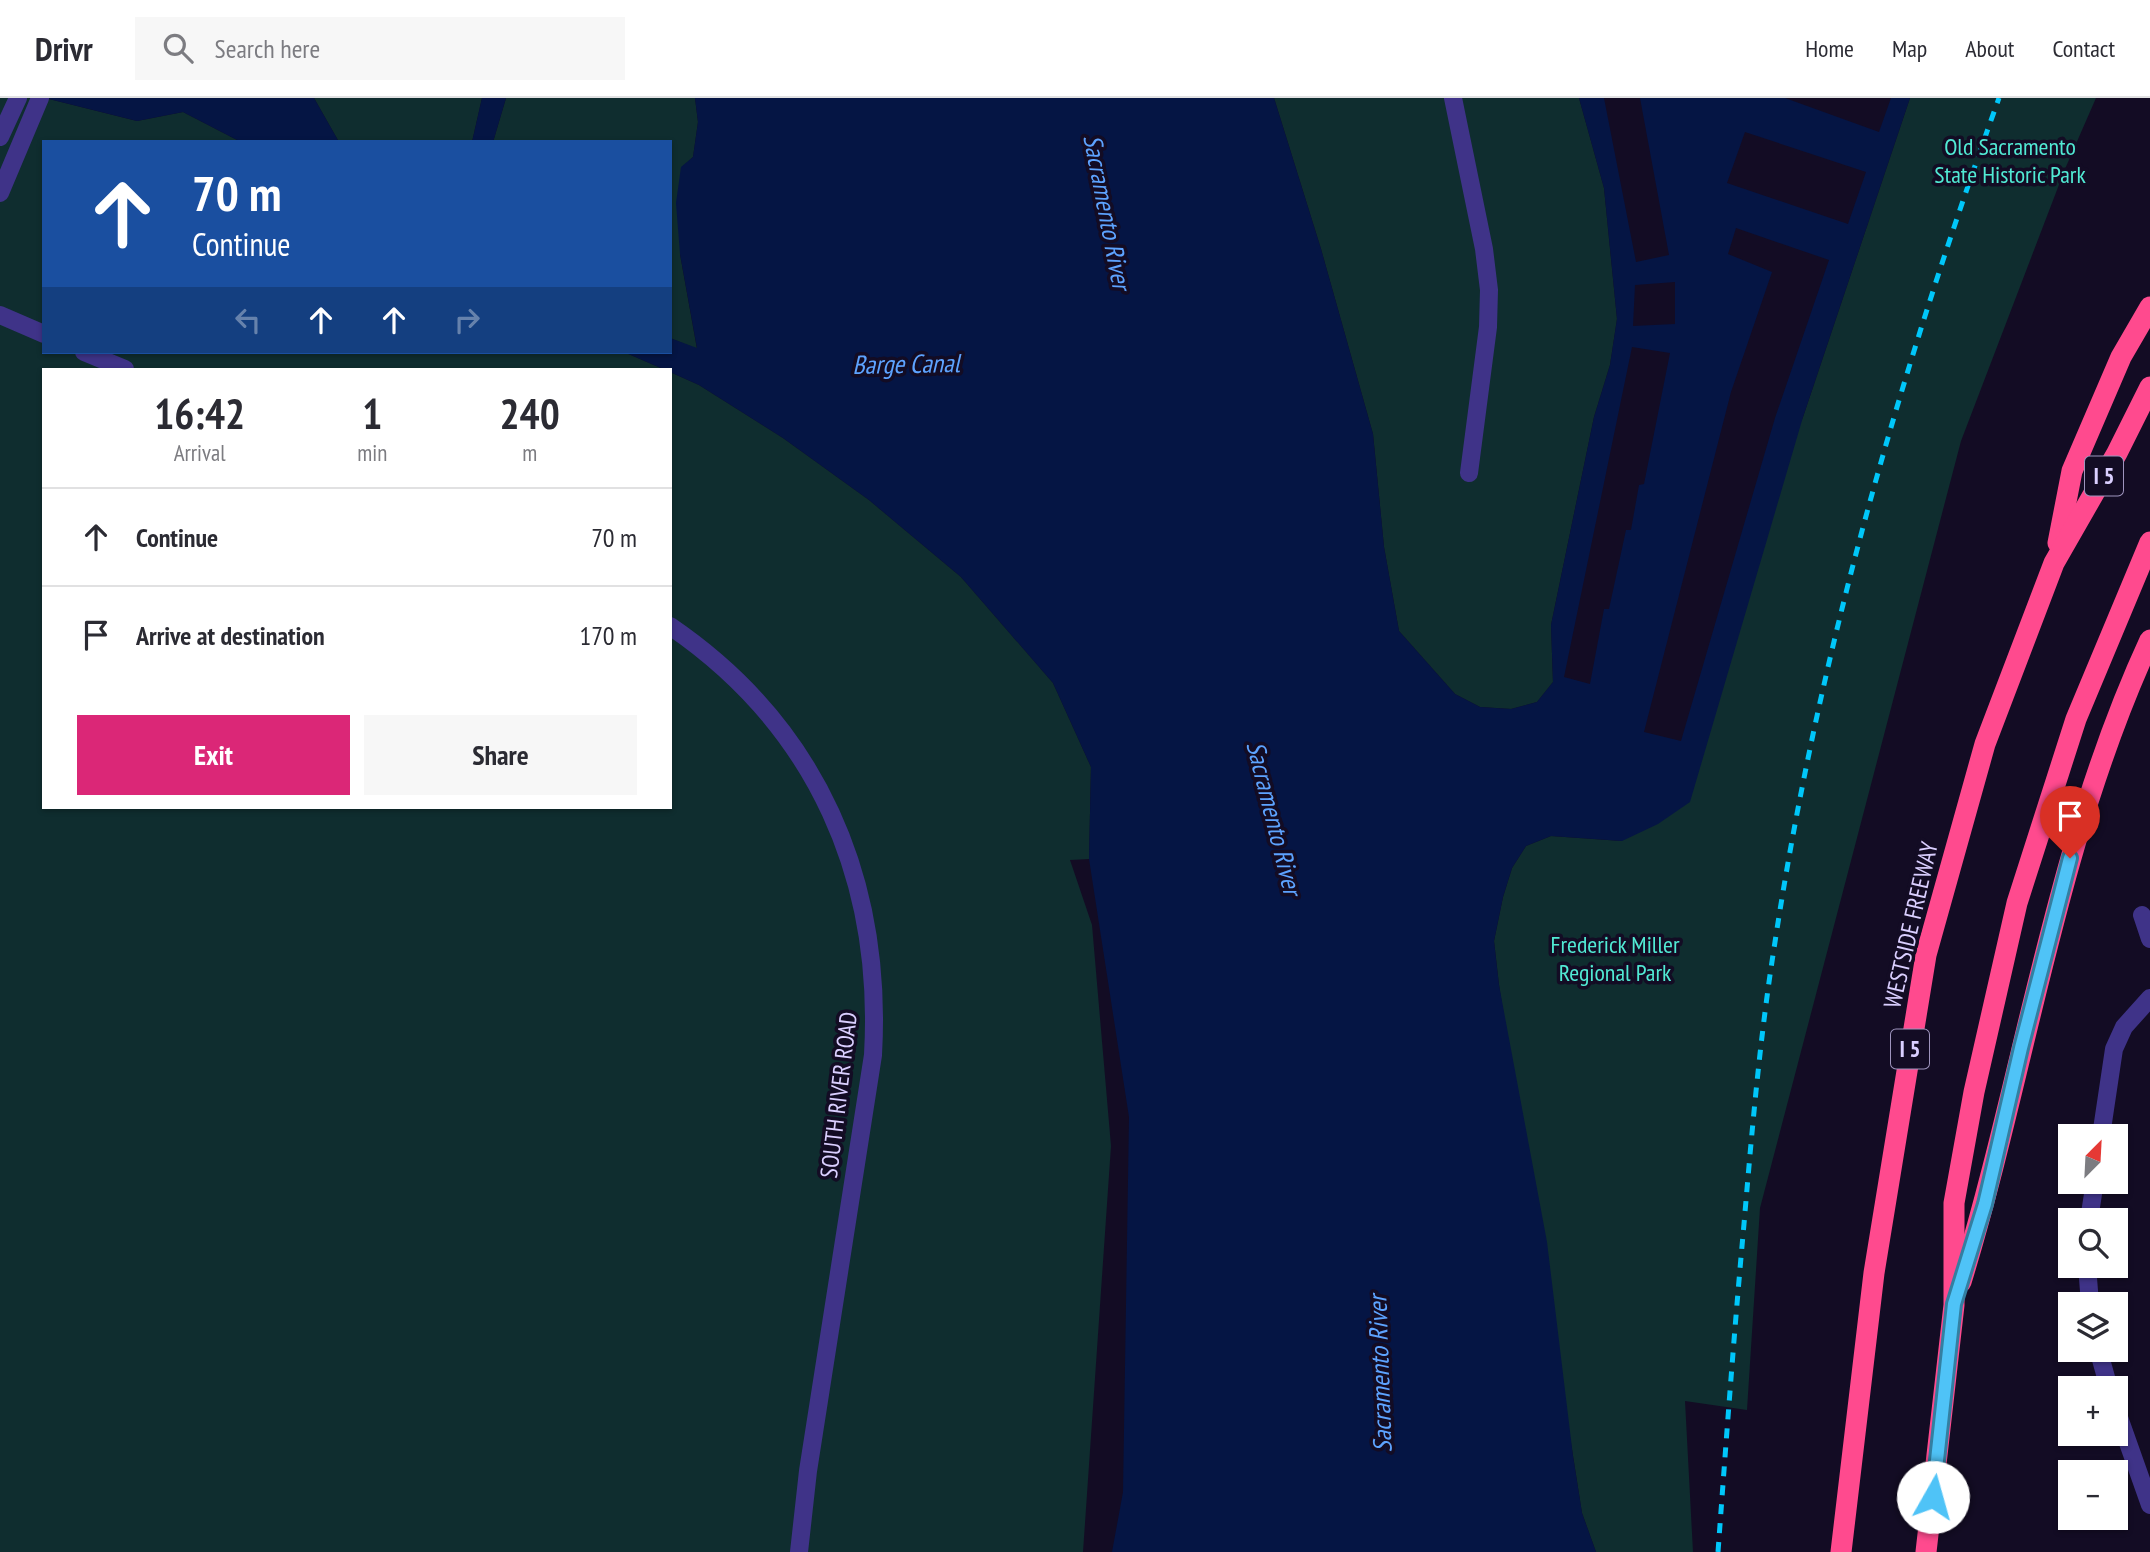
<!DOCTYPE html>
<meta charset="utf-8">
<style>
:root{--surface:#fff;--page:#f7f7f7;--text:#2b2b33;--muted:#7c7c81;--line:#e1e1e2;--accent:#db2777}
body{margin:0;font-family:"PT Sans Narrow",sans-serif;background:var(--page);color:var(--text);height:100vh;display:flex;flex-direction:column;font-size:26px;white-space:nowrap}
*{box-sizing:border-box;margin:0}
p{font-size:23px;color:var(--muted)}
.icon{flex:none;width:38px;height:38px;fill:none;stroke:currentColor;stroke-width:2;stroke-linecap:round;stroke-linejoin:round}
.map{position:relative;flex:1;overflow:hidden}
.details{position:absolute;left:42px;top:270px;width:630px;height:441px;display:flex;flex-direction:column;background:var(--surface);border-radius:0px;box-shadow:0 2px 5px #0004}
.details>*{flex:none}
.hud{position:absolute;left:42px;top:42px;width:630px;height:214px;border-radius:0px;box-shadow:0 2px 5px #0004;background:#1a4fa0;color:#fff;overflow:hidden}
.needle{width:46px;rotate:24deg}
.buttons{position:absolute;left:2058px;top:1026px;display:grid;gap:14px}
.buttons a{display:grid;place-items:center;width:70px;height:70px;border-radius:0px;background:var(--surface);box-shadow:0 2px 5px #0004;font-size:35px}
.pin{position:absolute;display:grid;place-items:center;width:60px;height:60px;color:#fff;margin:-72px -30px;border-radius:50% 50% 50% 0;rotate:-45deg;box-shadow:0 0 7px #0007}
.pin .icon{rotate:45deg}
.me{position:absolute;width:77px;margin:-38px;rotate:7deg;stroke-linejoin:round;filter:drop-shadow(0 0 5px #0008)}
.turn{display:flex;align-items:center;gap:24px;height:147px;padding:0 35px;font-size:32px}
.turn .icon{width:91px;height:91px;stroke-width:2.5}
.turn b{display:block;font-size:49px;line-height:60px}
.lanes{display:flex;align-items:center;height:66px;padding:0 35px;background:#0003;justify-content:center;gap:35px;direction:ltr}
.lanes .off{opacity:.35}
.eta{display:flex;justify-content:space-evenly;align-items:center;height:119px;text-align:center}
.eta b{font-size:42px;font-weight:700;line-height:49px}
.cta{display:flex;gap:14px;margin-top:auto;padding:14px 35px}
.cta a{flex:1;height:80px;border-radius:0px;background:var(--accent);color:#fff;font-size:28px;font-weight:700;line-height:80px;text-align:center}
.cta a+a{background:var(--page);color:var(--text)}
ul{padding:0;list-style:none}
li{display:flex;align-items:center;gap:21px;height:98px;padding:0 35px;border-top:2px solid var(--line)}
li div{flex:1}
li b{display:block;font-size:26px}
li em{font-style:normal}
header{display:flex;align-items:center;gap:42px;box-sizing:border-box;height:98px;padding:0 35px;background:var(--surface);border-bottom:2px solid var(--line)}
header strong{font-size:33px}
nav{display:flex;gap:38px;margin-inline-start:auto;font-size:24px}
.search{width:490px;height:63px;background:var(--page);display:flex;align-items:center;gap:18px;box-sizing:border-box;padding:0 24px;border-radius:0px;color:var(--muted);font-size:26px}
.map>svg:first-child{display:block}
.green{fill:#0f2d2f}
.water{fill:#051544}
.pier{fill:#130c24}
.lines{fill:none;stroke-linecap:round;stroke-linejoin:round}
.minor{stroke:#3f3388;stroke-width:18}
.highway{stroke:#ff4a8e;stroke-width:21}
.rail{stroke:#00c7fa;stroke-width:5;stroke-dasharray:10 9;stroke-linecap:butt}
.route-casing{stroke:#337fa1;stroke-width:18}
.route{stroke:#4fc3f7;stroke-width:12}
.labels{text-anchor:middle;stroke-width:7;stroke-linejoin:round;paint-order:stroke}
.shield{fill:#130c24;stroke:#9e94bd;stroke-width:2}
.shield-label{font-size:23px;font-weight:bold;fill:#dacfff}
.park-label{font-size:24px;fill:#51ead4;stroke:#130c24}
.street-label{font-size:24px;fill:#dacfff;stroke:#130c24}
.water-label{font-size:26px;font-style:italic;fill:#5da3ff;stroke:#130c24}
</style>
<header>
<strong>Drivr</strong>
<div class="search"><svg class="icon" aria-label="search" viewBox="0 0 24 24"><circle cx="10" cy="10" r="6"/><path d="M15 15l6 6"/></svg>Search here</div>
<nav><a>Home</a><a>Map</a><a>About</a><a>Contact</a></nav>
</header>
<div class="map">
<svg width="2150" height="1454" viewBox="0 0 2150 1454">
<rect width="100%" height="100%" fill="#130c24"/>
<g class="green">
<polygon points="0,0 45,0 137,23 183,14 241,44 44,44 44,254 624,254 663,271 44,271 44,709 670,709 670,274 699,287 783,340 869,402 961,479 1053,585 1091,669 1089,761 1070,762 1092,827 1111,1048 1083,1454 0,1454"/>
<polygon points="314,0 482,0 472,44 339,44"/>
<polygon points="506,0 695,0 698,24 693,59 681,70 680,156 697,251 670,240 670,44 493,44"/>
<polygon points="1274,0 1579,0 1604,90 1617,221 1610,267 1594,319 1551,527 1553,584 1537,604 1511,611 1480,609 1455,596 1399,533 1384,449 1373,336 1321,151"/>
<polygon points="1910,0 2096,0 2065,71 1961,343 1760,1110 1747,1312 1685,1303 1693,1454 1596,1454 1582,1415 1499,887 1494,843 1503,799 1512,770 1526,748 1551,738 1622,743 1803,319"/>
</g>
<g class="water">
<polygon points="45,0 314,0 339,44 241,44 183,14 137,23"/>
<polygon points="482,0 506,0 493,44 472,44"/>
<polygon points="695,0 1274,0 1321,151 1373,336 1384,449 1399,533 1455,596 1480,609 1511,611 1537,604 1553,584 1551,527 1594,319 1610,267 1617,221 1604,90 1579,0 1910,0 1803,319 1690,704 1658,726 1622,743 1551,738 1526,748 1512,770 1503,799 1494,843 1499,887 1547,1144 1573,1358 1582,1415 1596,1454 1112,1454 1123,1394 1129,1019 1089,761 1091,669 1053,585 961,479 869,402 783,340 699,287 670,274 670,271 663,271 624,254 670,254 670,240 697,250 680,156 676,105 681,69 693,59 698,24"/>
</g>
<g class="pier">
<polygon points="1604,0 1640,0 1669,157 1636,164"/>
<polygon points="1785,0 1891,0 1879,34"/>
<polygon points="1745,34 1866,74 1848,126 1727,85"/>
<polygon points="1736,130 1829,162 1775,320 1681,643 1644,634 1731,294 1772,174 1728,156"/>
<polygon points="1675,184 1675,226 1633,228 1635,187"/>
<polygon points="1632,249 1670,255 1644,386 1639,387 1631,432 1626,432 1609,511 1604,511 1590,586 1564,579"/>
</g>
<g class="lines">
<g class="minor">
<polyline points="1453,0 1484,151 1489,192 1488,229 1469,375"/>
<polyline points="0,39 18,0"/>
<polyline points="0,95 40,0"/>
<polyline points="0,217 44,236"/>
<polyline points="84,254 125,271"/>
<path d="M670,528C818,629 883,782 873,957L808,1373L799,1454"/>
<polyline points="2142,817 2150,841"/>
<polyline points="2101,1038 2114,951 2124,929 2150,900"/>
<polyline points="2089,1122 2095,1083"/>
<polyline points="2087,1167 2090,1206"/>
<polyline points="2098,1251 2109,1290"/>
<polyline points="2116,1311 2150,1407"/>
</g>
<g class="highway">
<polyline points="2058,445 2072,373 2121,259 2150,209"/>
<path d="M1961,1184C2026,971 2055,747 2150,542"/>
<polyline points="1841,1454 1874,1175 1926,857 1985,646 2054,465 2117,355 2150,289"/>
<polyline points="1926,1454 1954,1207 1954,1105 1974,994 2017,805 2076,621 2150,444"/>
</g>
<path class="rail" d="M1718,1454C1726,1345 1734,1235 1744,1126C1752,1032 1760,938 1775,844C1819,555 1900,275 1999,0"/>
</g>
<g class="lines">
<g class="route-casing">
<polyline id="route" points="1933,1399 1954,1206 1985,1106 2021,950 2070,760"/>
</g>
<use href="#route" class="route"/>
</g>
<g class="labels">
<g class="shield">
<rect x="2085" y="358.5" width="38" height="39" rx="5"/>
<rect x="1891" y="931.5" width="38" height="39" rx="5"/>
</g>
<g class="shield-label">
<text x="2104" y="386">I 5</text>
<text x="1910" y="959">I 5</text>
</g>
<g class="park-label">
<text x="2010" y="57">Old Sacramento<tspan x="2010" dy="28">State Historic Park</tspan></text>
<text x="1615" y="855">Frederick Miller<tspan x="1615" dy="28">Regional Park</tspan></text>
</g>
<g class="street-label">
<text transform="translate(1911 827) rotate(-77)" y="8">WESTSIDE FREEWAY</text>
<text transform="translate(839 997) rotate(-83)" y="8">SOUTH RIVER ROAD</text>
</g>
<g class="water-label">
<text transform="translate(1107 114) rotate(79)" y="9">Sacramento River</text>
<text transform="translate(906 266) rotate(-1)" y="9">Barge Canal</text>
<text transform="translate(1274 720) rotate(76)" y="9">Sacramento River</text>
<text transform="translate(1380 1276) rotate(-92)" y="9">Sacramento River</text>
</g>
</g>
</svg>
<div class="buttons">
<a><svg class="needle" viewBox="-14 -14 28 28"><path d="M0-13l5 13h-10z" fill="#e53935"/><path d="M0 13l5-13h-10z" fill="#7c7c81"/></svg></a>
<a><svg class="icon" aria-label="search" viewBox="0 0 24 24"><circle cx="10" cy="10" r="6"/><path d="M15 15l6 6"/></svg></a>
<a><svg class="icon" aria-label="layers" viewBox="0 0 24 24"><path d="M12 4l9 5-9 5-9-5zM3 14l9 5 9-5"/></svg></a>
<a>+</a>
<a>−</a>
</div>
<div class="pin" style="left:2070px;top:760px;background:#d93025"><svg class="icon" aria-label="arrive" viewBox="0 0 24 24"><path d="M6 21V4h12l-3 4 3 4H6"/></svg></div>
<svg class="me" style="left:1933px;top:1399px" viewBox="-20 -20 40 40"><circle r="19" fill="#fff"/><path d="M0-13L10 11 0 6-10 11z" fill="#4fc3f7"/></svg>
<div class="hud">
<div class="turn"><svg class="icon" aria-label="ahead" viewBox="0 0 24 24"><path d="M12 20V5M6 11l6-6 6 6"/></svg><div><b>70 m</b>Continue</div></div>
<div class="lanes"><svg class="icon off" aria-label="left" viewBox="0 0 24 24"><path d="M17 20v-9H6M10 6l-5 5 5 5"/></svg><svg class="icon" aria-label="ahead" viewBox="0 0 24 24"><path d="M12 20V5M6 11l6-6 6 6"/></svg><svg class="icon" aria-label="ahead" viewBox="0 0 24 24"><path d="M12 20V5M6 11l6-6 6 6"/></svg><svg class="icon off" aria-label="right" viewBox="0 0 24 24"><path d="M7 20v-9h11M14 6l5 5-5 5"/></svg></div>
</div>
<section class="details">
<div class="eta">
<div><b>16:42</b><p>Arrival</p></div>
<div><b>1</b><p>min</p></div>
<div><b>240</b><p>m</p></div>
</div>
<ul>
<li><svg class="icon" aria-label="ahead" viewBox="0 0 24 24"><path d="M12 20V5M6 11l6-6 6 6"/></svg><div><b>Continue</b></div><em>70 m</em></li>
<li><svg class="icon" aria-label="arrive" viewBox="0 0 24 24"><path d="M6 21V4h12l-3 4 3 4H6"/></svg><div><b>Arrive at destination</b></div><em>170 m</em></li>
</ul>
<div class="cta"><a>Exit</a><a>Share</a></div>
</section>
</div>
